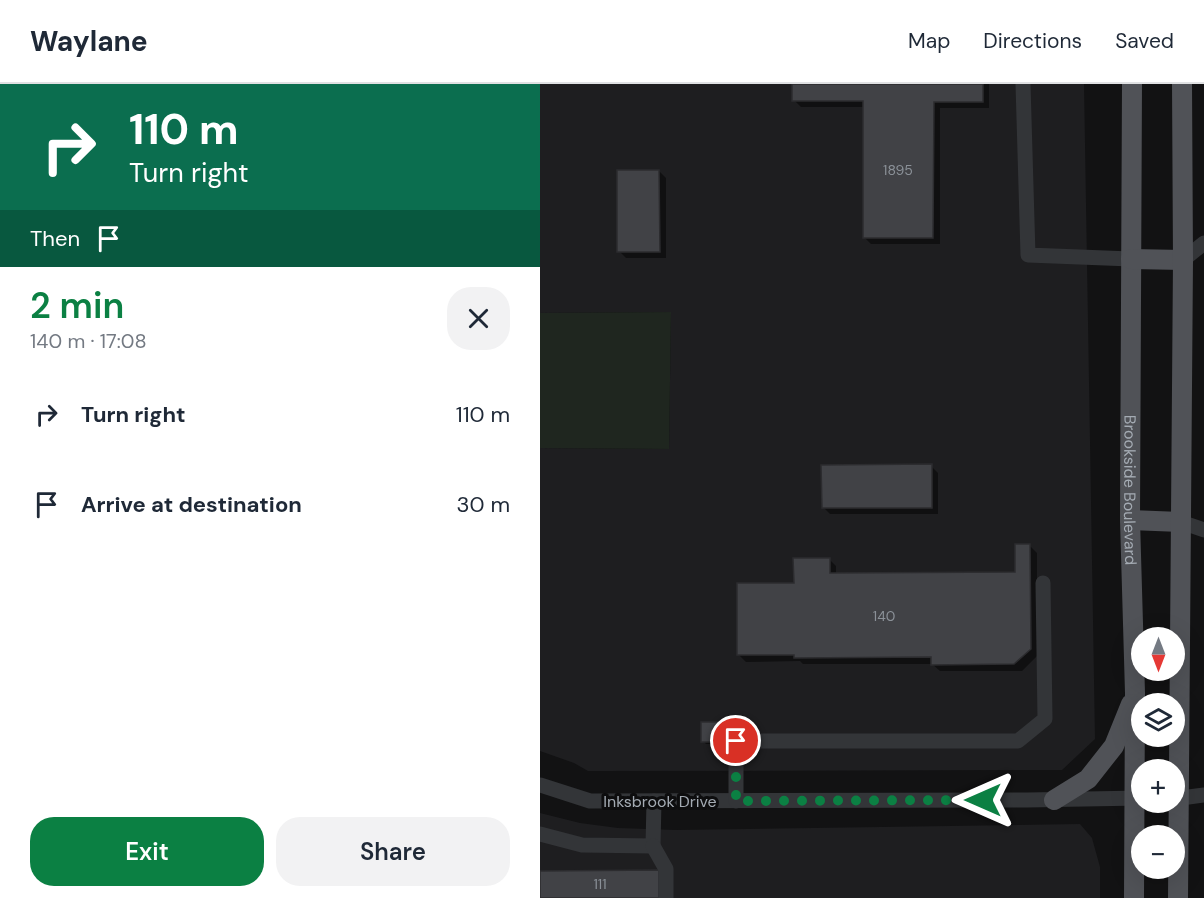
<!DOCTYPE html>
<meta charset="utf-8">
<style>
:root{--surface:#fff;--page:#f2f2f3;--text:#1f2937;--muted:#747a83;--line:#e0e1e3;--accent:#0b8043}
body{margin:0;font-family:"DM Sans",sans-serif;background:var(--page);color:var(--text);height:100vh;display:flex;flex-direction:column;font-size:22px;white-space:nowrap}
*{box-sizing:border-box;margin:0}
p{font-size:20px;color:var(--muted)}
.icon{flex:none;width:33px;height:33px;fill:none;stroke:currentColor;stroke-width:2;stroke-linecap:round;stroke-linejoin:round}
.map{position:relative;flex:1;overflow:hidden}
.panel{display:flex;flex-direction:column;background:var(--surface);width:540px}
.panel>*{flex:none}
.banner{background:#0b6e4f;color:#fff;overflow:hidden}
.needle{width:39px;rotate:180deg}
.controls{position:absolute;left:591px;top:543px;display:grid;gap:12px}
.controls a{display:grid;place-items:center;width:54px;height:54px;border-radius:50%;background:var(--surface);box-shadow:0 6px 24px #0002;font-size:30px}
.pin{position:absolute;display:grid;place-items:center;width:51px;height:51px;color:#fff;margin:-26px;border:3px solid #fff;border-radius:50%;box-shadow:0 2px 6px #0007}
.me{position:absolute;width:66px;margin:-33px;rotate:270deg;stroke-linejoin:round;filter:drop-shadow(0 0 4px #0008)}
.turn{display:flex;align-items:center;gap:21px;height:126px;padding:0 30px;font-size:27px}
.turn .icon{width:78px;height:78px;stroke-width:2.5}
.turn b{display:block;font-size:42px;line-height:51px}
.then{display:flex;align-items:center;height:57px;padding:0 30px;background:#0003;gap:12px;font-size:22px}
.round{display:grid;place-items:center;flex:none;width:63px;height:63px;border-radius:24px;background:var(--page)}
.overview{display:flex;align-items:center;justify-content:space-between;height:102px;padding:0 30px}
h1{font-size:36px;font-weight:600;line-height:45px;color:var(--accent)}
.cta{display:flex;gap:12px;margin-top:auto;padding:12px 30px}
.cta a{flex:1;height:69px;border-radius:24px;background:var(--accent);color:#fff;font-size:24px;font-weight:600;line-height:69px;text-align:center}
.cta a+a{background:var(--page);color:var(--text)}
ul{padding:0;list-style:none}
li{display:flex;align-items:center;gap:18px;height:90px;padding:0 30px}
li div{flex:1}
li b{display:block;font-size:22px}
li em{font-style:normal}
header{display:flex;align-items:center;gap:36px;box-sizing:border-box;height:84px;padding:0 30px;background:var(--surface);border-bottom:2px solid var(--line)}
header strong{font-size:28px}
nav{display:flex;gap:33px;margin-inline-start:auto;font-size:21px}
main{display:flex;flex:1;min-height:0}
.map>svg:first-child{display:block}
.built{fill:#1e1e20}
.green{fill:#1f261f}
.shadow{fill:#0007}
.building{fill:#414246;stroke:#2c2c2f;stroke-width:1.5}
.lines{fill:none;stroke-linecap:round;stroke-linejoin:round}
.minor{stroke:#333538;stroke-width:15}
.major{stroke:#505257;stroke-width:20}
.route{stroke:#0b8043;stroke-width:10;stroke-dasharray:0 18}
.labels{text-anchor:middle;stroke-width:6;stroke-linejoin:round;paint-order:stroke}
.number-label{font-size:14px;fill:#8b9198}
.street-label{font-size:16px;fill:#a4abb3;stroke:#0d0d0e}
</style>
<header>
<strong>Waylane</strong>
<nav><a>Map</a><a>Directions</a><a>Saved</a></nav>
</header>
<main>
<section class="panel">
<div class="banner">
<div class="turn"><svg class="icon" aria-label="right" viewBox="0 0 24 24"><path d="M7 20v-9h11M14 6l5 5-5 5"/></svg><div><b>110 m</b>Turn right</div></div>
<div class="then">Then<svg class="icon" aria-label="arrive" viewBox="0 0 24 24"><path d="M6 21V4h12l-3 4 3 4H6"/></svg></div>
</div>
<div class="overview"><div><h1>2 min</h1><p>140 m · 17:08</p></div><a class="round"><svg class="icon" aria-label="close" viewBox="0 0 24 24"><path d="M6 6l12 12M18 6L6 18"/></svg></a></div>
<ul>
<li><svg class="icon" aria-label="right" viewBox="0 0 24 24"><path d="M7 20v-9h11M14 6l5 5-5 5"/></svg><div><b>Turn right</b></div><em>110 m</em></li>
<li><svg class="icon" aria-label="arrive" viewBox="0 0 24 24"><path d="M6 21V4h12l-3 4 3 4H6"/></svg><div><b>Arrive at destination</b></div><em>30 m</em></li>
</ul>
<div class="cta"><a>Exit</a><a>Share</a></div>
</section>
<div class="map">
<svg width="664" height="814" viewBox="0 0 664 814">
<rect width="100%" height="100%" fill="#121213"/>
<g class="built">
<polygon points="0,0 544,0 555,655 522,686 48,687 34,679 0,667 0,364 129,365 131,228 0,229"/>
<polygon points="0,729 40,739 78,744 136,746 540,740 552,754 560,783 560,814 0,814"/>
</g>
<polygon class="green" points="131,228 129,365 0,364 0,229"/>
<g class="shadow">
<polygon points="254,0 449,0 449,24 400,24 400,160 331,160 324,153 324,23 261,23 254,16"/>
<polygon points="119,87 126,94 126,174 86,174 79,167"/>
<polygon points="391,382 398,389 398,430 290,430 283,423"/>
<polygon points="490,462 497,469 497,572 482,587 400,587 392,580 263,580 260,577 206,578 199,571 255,501 289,475 296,482 296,491 477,490"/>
<polygon points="180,640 183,643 183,660 166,660 163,657"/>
</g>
<g class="building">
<polygon points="252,0 443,0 443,18 394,18 393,154 323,154 323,17 252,17"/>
<polygon points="77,86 119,86 120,168 77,168"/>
<polygon points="392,380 392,424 282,424 281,381"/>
<polygon points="475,460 490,460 491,565 474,580 391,581 391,573 254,574 254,571 197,571 197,499 254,499 253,474 290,474 290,489 475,488"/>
<rect x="161" y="638" width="20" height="20"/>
<polygon points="119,786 119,814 0,814 0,787"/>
</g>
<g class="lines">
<g class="minor">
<polyline points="483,0 488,171 591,175"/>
<polyline points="643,176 664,159"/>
<polyline points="641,438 664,446"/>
<polyline points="0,701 50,717 487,716 602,714"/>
<polyline points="634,715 664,711"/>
<polyline points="196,717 196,657 478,657 505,635 503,499"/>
<polyline points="0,750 42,761 113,762 114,717"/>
<polyline points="113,762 126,785 126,814"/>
</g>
<g class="major">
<path id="s1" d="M592,0L590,436L595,609L594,814"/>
<polyline points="591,175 643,176"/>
<polyline points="590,436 641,438"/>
<polyline points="514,716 548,695 574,662 591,620"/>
<polyline points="638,814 643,176 642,0"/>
</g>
</g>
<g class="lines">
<polyline class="route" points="196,657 196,717 443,716"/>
</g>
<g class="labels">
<g class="number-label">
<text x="358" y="91">1895</text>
<text x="344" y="537">140</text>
<text x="60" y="805">111</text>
</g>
<g class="street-label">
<text dy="6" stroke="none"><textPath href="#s1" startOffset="406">Brookside Boulevard</textPath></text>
<text x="120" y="723">Inksbrook Drive</text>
</g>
</g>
</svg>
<div class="controls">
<a><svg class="needle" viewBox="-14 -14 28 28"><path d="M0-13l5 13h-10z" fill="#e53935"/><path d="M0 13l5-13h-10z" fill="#747a83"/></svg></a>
<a><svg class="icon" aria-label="layers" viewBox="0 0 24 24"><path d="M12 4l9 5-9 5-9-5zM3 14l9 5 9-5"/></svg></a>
<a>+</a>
<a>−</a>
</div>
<div class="pin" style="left:196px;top:657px;background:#d93025"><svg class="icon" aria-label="arrive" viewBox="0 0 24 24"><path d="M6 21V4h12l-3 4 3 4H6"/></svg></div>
<svg class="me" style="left:443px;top:716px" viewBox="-20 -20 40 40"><path d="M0-17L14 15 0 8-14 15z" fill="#0b8043" stroke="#fff" stroke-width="4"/></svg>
</div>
</main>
